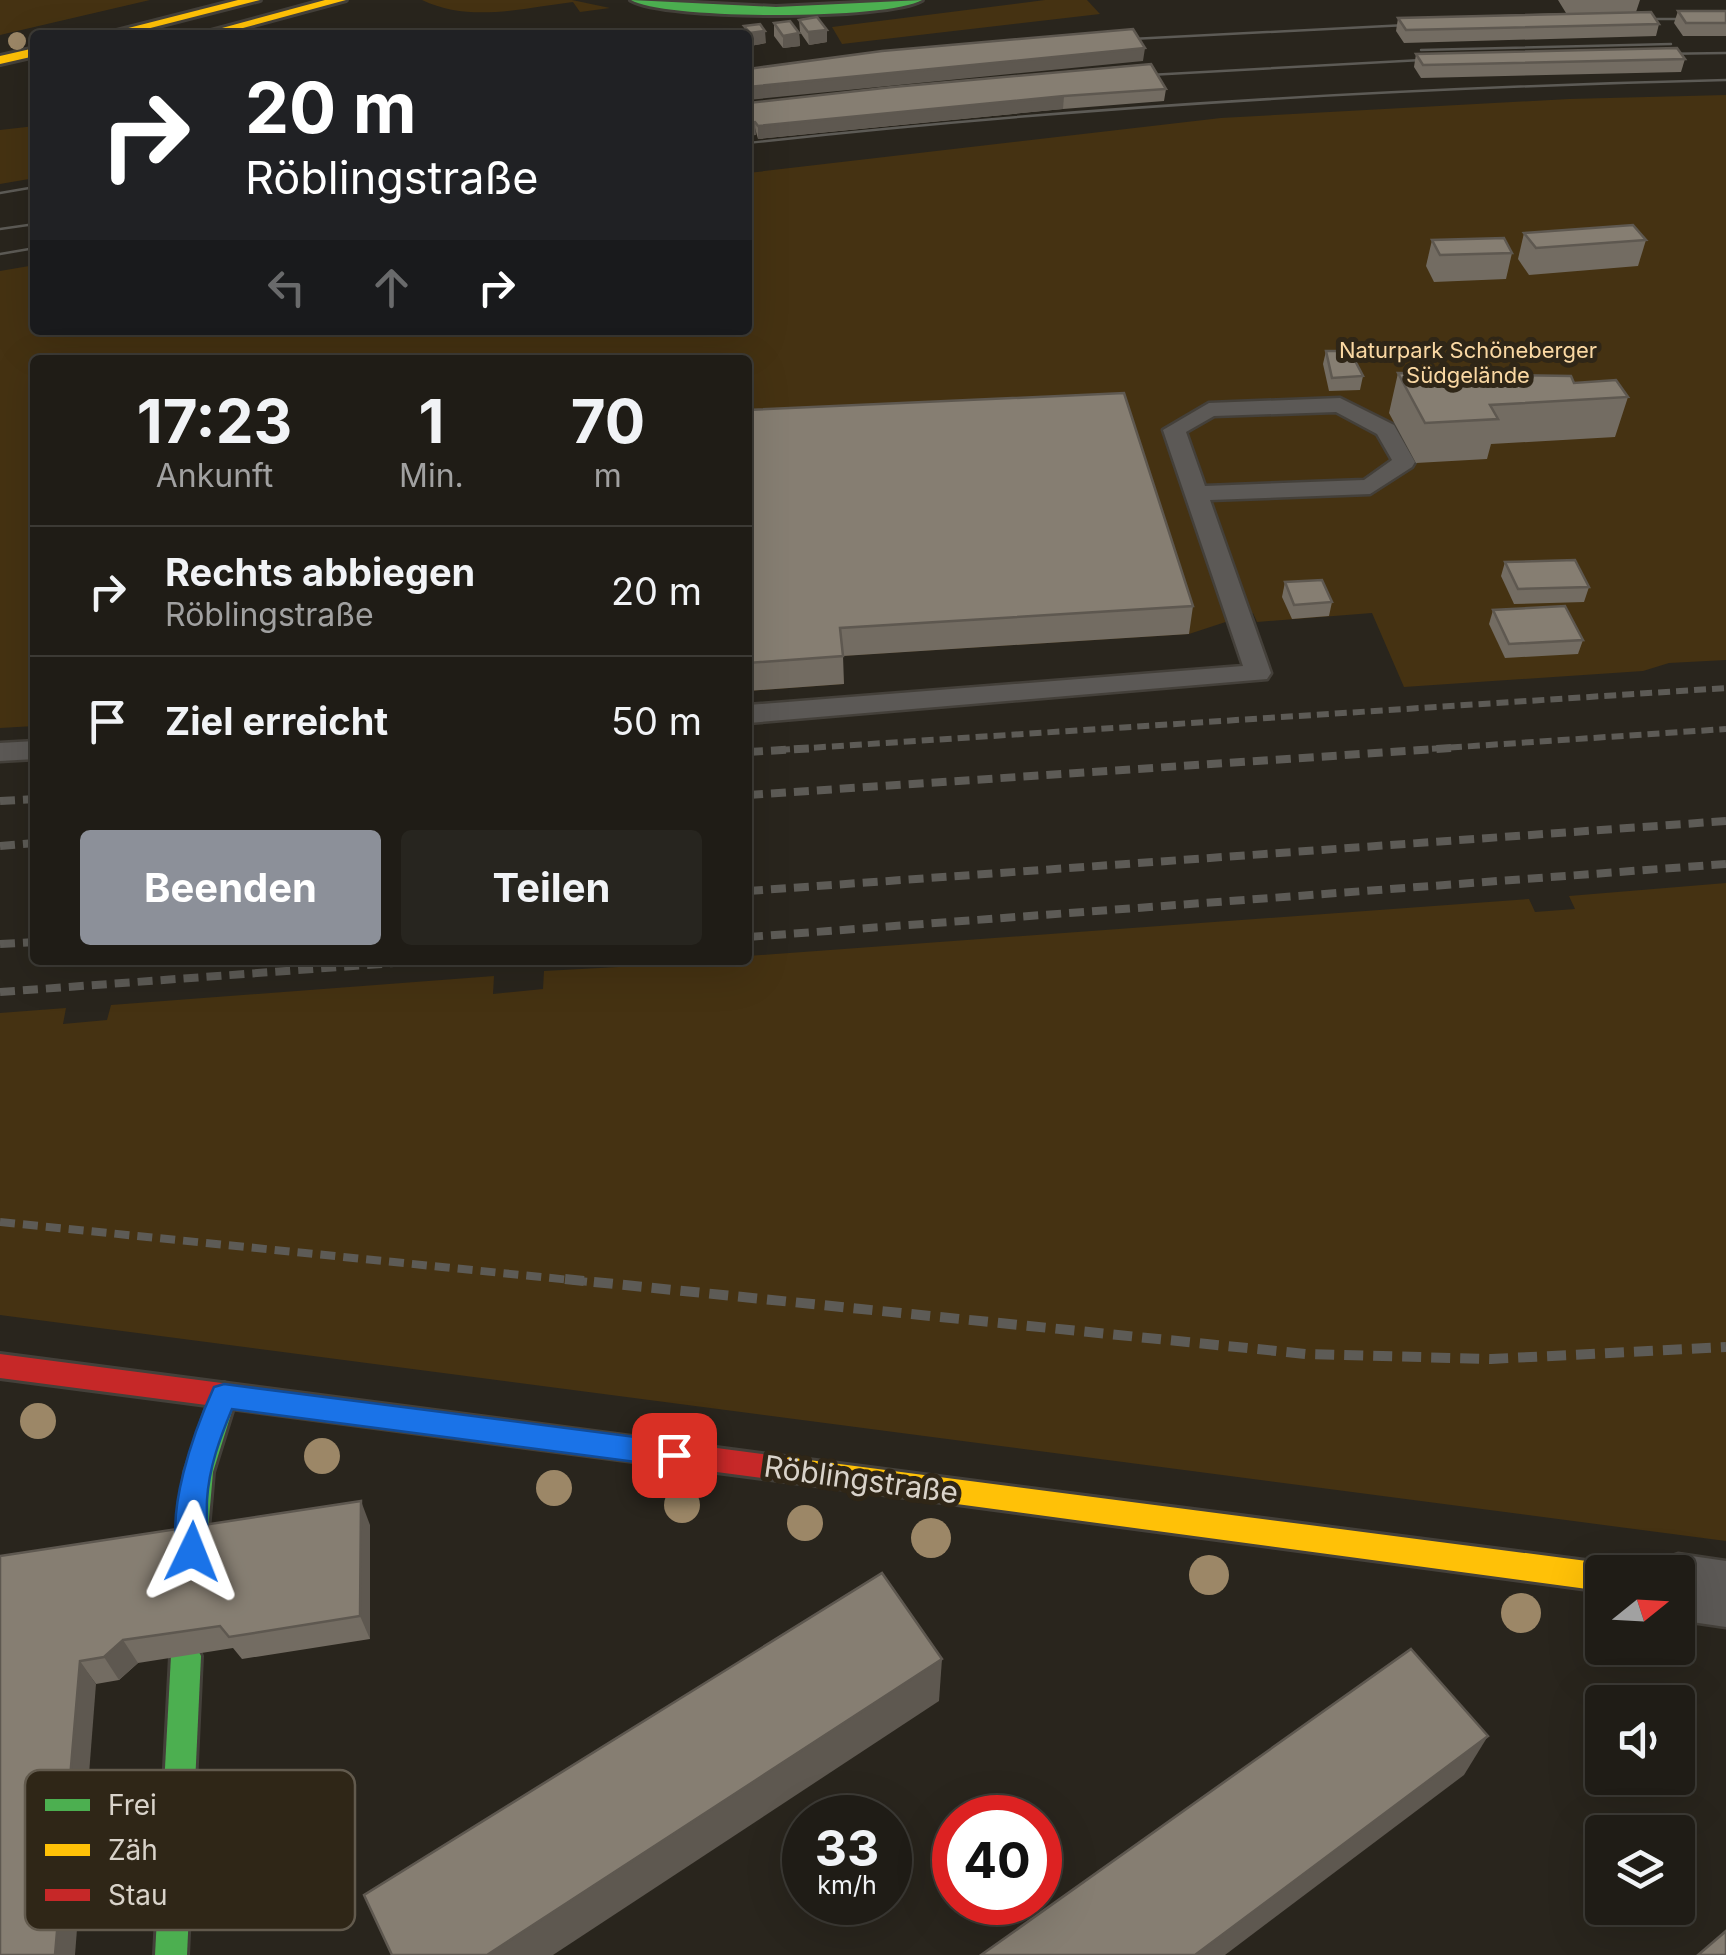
<!DOCTYPE html>
<html lang="de">
<meta charset="utf-8">
<style>
:root{--surface:#1f1c16;--page:#27251f;--text:#f1f3f6;--muted:#a1a1a1;--line:#3c3a35;--accent:#8c9099}
body{margin:0;font-family:Inter,sans-serif;background:var(--page);color:var(--text);height:100vh;display:flex;flex-direction:column;font-size:38px;white-space:nowrap}
*{box-sizing:border-box;margin:0}
p{font-size:32px;color:var(--muted)}
.icon{flex:none;width:55px;height:55px;fill:none;stroke:currentColor;stroke-width:2;stroke-linecap:round;stroke-linejoin:round}
.map{position:relative;flex:1;overflow:hidden}
.sheet{position:absolute;left:30px;top:355px;width:722px;height:610px;display:flex;flex-direction:column;background:var(--surface);border-radius:10px;box-shadow:0 10px 40px #0002,0 0 0 2px var(--line)}
.sheet>*{flex:none}
.guide{position:absolute;left:30px;top:30px;width:722px;height:305px;border-radius:10px;box-shadow:0 10px 40px #0002,0 0 0 2px var(--line);background:#202124;color:#fff;overflow:hidden}
.needle{width:65px;rotate:72deg}
.tools{position:absolute;left:1585px;top:1555px;display:grid;gap:20px}
.tools a{display:grid;place-items:center;width:110px;height:110px;border-radius:10px;background:var(--surface);box-shadow:0 10px 40px #0002,0 0 0 2px var(--line);font-size:50px}
.speed{position:absolute;left:782px;top:1795px;display:flex;gap:20px;font-size:50px;font-weight:700;text-align:center}
.speed>*{display:grid;place-content:center;width:130px;height:130px;border-radius:50%;background:var(--surface);box-shadow:0 10px 40px #0002,0 0 0 2px var(--line);line-height:1}
.speed small{font-size:25px;font-weight:400}
.speed .limit{border:15px solid #d22;background:#fff;color:#111}
.pin{position:absolute;display:grid;place-items:center;width:85px;height:85px;color:#fff;margin:-42px;border-radius:20px;box-shadow:0 5px 15px #0006}
.me{position:absolute;width:110px;margin:-55px;rotate:2deg;stroke-linejoin:round;filter:drop-shadow(0 0 8px #0008)}
.turn{display:flex;align-items:center;gap:35px;height:210px;padding:0 50px;font-size:45px}
.turn .icon{width:130px;height:130px;stroke-width:2.5}
.turn b{display:block;font-size:70px;line-height:85px}
.lanes{display:flex;align-items:center;height:95px;padding:0 50px;background:#0003;justify-content:center;gap:50px;direction:ltr}
.lanes .off{opacity:.35}
.eta{display:flex;justify-content:space-evenly;align-items:center;height:170px;text-align:center}
.eta b{font-size:60px;font-weight:700;line-height:70px}
.action{display:flex;gap:20px;margin-top:auto;padding:20px 50px}
.action a{flex:1;height:115px;border-radius:10px;background:var(--accent);color:#fff;font-size:40px;font-weight:700;line-height:115px;text-align:center}
.action a+a{background:var(--page);color:var(--text)}
ul{padding:0;list-style:none}
li{display:flex;align-items:center;gap:30px;height:130px;padding:0 50px;border-top:2px solid var(--line)}
li div{flex:1}
li b{display:block;font-size:38px}
li em{font-style:normal}
.map>svg:first-child{display:block}
.green{fill:#453212}
.lines{fill:none;stroke-linecap:round;stroke-linejoin:round}
.lane-casing{stroke:#44403a;stroke-width:5}
.street-casing{stroke:#44403a;stroke-width:5}
.fast-casing{stroke:#44403a;stroke-width:6}
.slow-casing{stroke:#44403a;stroke-width:6}
.jam-casing{stroke:#44403a;stroke-width:6}
.lane{fill:#5c5956;fill-rule:evenodd}
.street{fill:#5c5956;fill-rule:evenodd}
.fast{fill:#4caf50;fill-rule:evenodd}
.slow{fill:#ffc107;fill-rule:evenodd}
.jam{fill:#c62828;fill-rule:evenodd}
.tram{stroke:#5d5b56;stroke-width:2.5}
.rail-far2{stroke:#5d5b56;stroke-width:6;stroke-dasharray:12 6;stroke-linecap:butt}
.rail-far1{stroke:#5d5b56;stroke-width:8;stroke-dasharray:15 8;stroke-linecap:butt}
.rail{stroke:#5d5b56;stroke-width:10;stroke-dasharray:19 10;stroke-linecap:butt}
.tree{fill:#9c8767}
.wall{fill:#736c62}
.shaded-wall{fill:#5e5850}
.building{fill:#867e72;stroke:#5e5850;stroke-width:2.5}
.route{fill:#1a73e8;stroke:#114b97;stroke-width:2.5}
.labels{text-anchor:middle;stroke-width:10;stroke-linejoin:round;paint-order:stroke}
.far-park-label{font-size:22px;fill:#fad8a3;stroke:#2f2617}
.near-street-label{font-size:30px;fill:#d9d3ca;stroke:#2f2617}
.key{fill:#2f2617;stroke:#625a4d;stroke-width:2.5}
.key-label{font-size:28px;fill:#d9d3ca}
</style>
<div class="map">
<svg width="1726" height="1955" viewBox="0 0 1726 1955">
<rect width="100%" height="100%" fill="#29251d"/>
<g class="green">
<polygon points="0,0 150,0 0,35"/>
<path d="M422,0H572L610,8L580,12L573,2C523,8 470,23 422,0Z"/>
<polygon points="1045,0 1087,0 1100,14 842,44 832,27"/>
<polygon points="1726,95 1726,660 1669,663 1643,671 1404,687 1372,613 1257,622 1253,613 1189,634 841,656 844,684 748,691 748,360 35,360 35,726 0,728 0,271 35,265 35,330 748,330 748,173 1221,118 1569,99"/>
<polygon points="35,126 35,178 0,184 0,130"/>
<polygon points="1726,883 1726,1541 0,1315 0,1013 66,1008 63,1024 107,1020 111,1005 494,976 493,994 543,989 544,971 748,960 748,956 1529,899 1535,912 1575,909 1569,896"/>
</g>
<g class="lines">
<g class="lane-casing">
<g id="lane">
<path d="M1340,398L1394,425L1415,462L1412,467L1370,494L1210,500L1271,673L1267,679L748,723V705L1243,666L1163,430L1209,403ZM1336,412L1377,434L1392,460L1364,480L1205,486L1186,432L1214,416Z"/>
<polygon points="35,741 35,759 0,761 0,743"/>
</g>
</g>
<g class="street-casing">
<polygon id="street" points="1678,1554 1726,1561 1726,1627 1678,1620 1678,1572 1649,1572 1653,1563"/>
</g>
<g class="fast-casing">
<g id="fast">
<path d="M631,0L776,7L922,0C889,20 664,20 631,0Z"/>
<polygon points="224,1383 233,1387 237,1395 213,1472 206,1553 202,1562 192,1566 182,1562 178,1553 185,1472 211,1395 215,1387"/>
<polygon points="186,1642 196,1646 201,1656 187,1955 155,1955 171,1656 176,1646"/>
</g>
</g>
<g class="slow-casing">
<g id="slow">
<polygon points="238,0 260,0 123,35 101,35"/>
<polygon points="325,0 346,0 217,35 211,31"/>
<polygon points="35,48 35,56 0,64 0,56"/>
<polygon points="778,1456 1602,1563 1614,1572 1602,1572 1602,1591 778,1480 768,1477 764,1468 768,1459"/>
</g>
</g>
<g class="jam-casing">
<polygon id="jam" points="0,1354 778,1456 788,1459 792,1468 788,1477 778,1480 0,1378"/>
</g>
<use href="#lane" class="lane"/>
<use href="#street" class="street"/>
<use href="#fast" class="fast"/>
<use href="#slow" class="slow"/>
<use href="#jam" class="jam"/>
<g class="tram">
<polyline points="1626,19 1726,19"/>
<polyline points="1112,40 1426,24"/>
<polyline points="1421,50 1671,44"/>
<polyline points="1655,54 1726,53"/>
<polyline points="1131,76 1440,59"/>
<polyline points="878,89 1147,65"/>
<path d="M748,143C1073,107 1399,88 1726,80"/>
<polyline points="0,193 35,187"/>
<polyline points="0,229 35,224"/>
<polyline points="0,254 35,248"/>
</g>
<g class="rail-far2">
<polyline points="778,750 1726,688"/>
<polyline points="1414,750 1726,729"/>
</g>
<g class="rail-far1">
<polyline points="748,752 816,748"/>
<polyline points="748,795 1451,748"/>
<polyline points="0,801 35,799"/>
<polyline points="0,846 35,843"/>
<polyline points="748,891 1726,821"/>
<polyline points="748,937 1726,864"/>
<polyline points="0,944 35,942"/>
<polyline points="0,992 435,960"/>
<polyline points="0,1222 590,1282"/>
</g>
<polyline class="rail" points="565,1279 1306,1354 1491,1359 1726,1347"/>
</g>
<g class="tree">
<circle cx="17" cy="41" r="9"/>
<circle cx="38" cy="1421" r="18"/>
<circle cx="322" cy="1456" r="18"/>
<circle cx="554" cy="1488" r="18"/>
<circle cx="682" cy="1505" r="18"/>
<circle cx="805" cy="1523" r="18"/>
<circle cx="931" cy="1538" r="20"/>
<circle cx="1209" cy="1575" r="20"/>
<circle cx="1521" cy="1613" r="20"/>
</g>
<g class="wall">
<polygon points="1558,0 1640,0 1636,12 1659,24 1656,36 1404,43 1396,31 1398,18 1566,13"/>
<polygon points="1678,11 1726,11 1726,36 1683,36 1674,23"/>
<polygon points="799,20 827,42 809,45 800,32"/>
<polygon points="774,23 799,33 800,46 783,48 774,36"/>
<polygon points="744,26 766,43 750,46 748,42 748,35 745,35"/>
<polygon points="1416,54 1685,59 1681,72 1421,78 1414,67"/>
<polygon points="1166,89 1164,101 1063,109 758,139 748,103"/>
<polygon points="1524,233 1646,240 1638,266 1529,275 1518,259"/>
<polygon points="1432,240 1512,253 1506,279 1434,282 1426,266"/>
<polygon points="1326,351 1363,376 1360,390 1329,391 1323,364"/>
<polygon points="1398,373 1574,383 1628,397 1615,437 1491,444 1487,459 1416,463 1389,413"/>
<polygon points="748,410 1193,606 1189,634 843,656 844,684 748,691"/>
<polygon points="1505,562 1589,587 1584,602 1514,604 1501,576"/>
<polygon points="1285,582 1332,602 1329,616 1292,619 1282,597"/>
<polygon points="1493,610 1583,640 1578,654 1505,658 1489,624"/>
<polygon points="370,1525 370,1639 242,1659 233,1648 138,1663 119,1680 96,1684 0,1556"/>
</g>
<g class="shaded-wall">
<polygon points="827,30 827,42 809,45 808,32"/>
<polygon points="765,31 766,43 750,46 750,33"/>
<polygon points="799,33 800,46 783,48 783,36"/>
<polygon points="1145,48 1143,61 748,100 748,87"/>
<polygon points="1064,96 1063,109 758,139 758,126"/>
<polygon points="755,122 756,135 748,136 748,123"/>
<polygon points="361,1501 370,1525 370,1639 360,1616"/>
<polygon points="123,1640 138,1663 119,1680 104,1657"/>
<polygon points="942,1659 939,1701 553,1955 487,1955"/>
<polygon points="80,1661 96,1684 75,1955 55,1955"/>
<polygon points="1488,1736 1464,1775 1225,1955 1195,1955"/>
</g>
<g class="building">
<polygon points="1678,11 1726,11 1726,23 1686,23"/>
<polygon points="1651,12 1659,24 1406,30 1398,18"/>
<polygon points="817,17 827,30 808,32 799,20"/>
<polygon points="790,21 799,33 783,36 774,23"/>
<polygon points="760,24 765,31 750,33 744,26"/>
<polygon points="1133,29 1145,48 748,87 748,69 882,51"/>
<polygon points="1677,48 1685,59 1423,65 1416,54"/>
<polygon points="1151,64 1166,89 1064,96 758,126 755,122 748,123 748,103 893,87"/>
<polygon points="1633,225 1646,240 1536,248 1524,233"/>
<polygon points="1504,238 1512,253 1440,255 1432,240"/>
<polygon points="1326,351 1350,351 1363,376 1332,378"/>
<polygon points="1398,373 1571,376 1574,383 1616,380 1628,397 1490,405 1498,419 1425,423"/>
<polygon points="1124,393 1193,606 840,628 843,656 748,663 748,410"/>
<polygon points="1575,560 1589,587 1518,589 1505,562"/>
<polygon points="1322,580 1332,602 1294,605 1285,582"/>
<polygon points="1565,606 1583,640 1509,644 1493,610"/>
<polygon points="361,1501 360,1616 229,1637 220,1626 123,1640 104,1657 80,1661 55,1955 0,1955 0,1556"/>
<polygon points="882,1573 942,1659 487,1955 392,1955 364,1895"/>
<polygon points="1411,1649 1488,1736 1195,1955 981,1955"/>
<polygon points="1726,1931 1726,1955 1698,1955"/>
</g>
<path class="route" d="M224,1384L674,1442L683,1446L687,1455L683,1464L674,1467L232,1409C220,1438 209,1467 207,1500C206,1520 210,1543 202,1562L192,1566L181,1562C162,1517 195,1429 214,1387Z"/>
<g class="labels">
<g class="far-park-label">
<text x="1468" y="358">Naturpark Schöneberger<tspan x="1468" dy="25">Südgelände</tspan></text>
</g>
<g class="near-street-label">
<text transform="translate(861 1480) rotate(8)" y="10">Röblingstraße</text>
</g>
</g>
<rect x="25" y="1770" width="330" height="160" rx="15" class="key"/>
<rect x="45" y="1799" width="45" height="12" fill="#4caf50"/>
<rect x="45" y="1844" width="45" height="12" fill="#ffc107"/>
<rect x="45" y="1889" width="45" height="12" fill="#c62828"/>
<g class="key-label">
<text x="108" y="1815">Frei</text>
<text x="108" y="1860">Zäh</text>
<text x="108" y="1905">Stau</text>
</g>
</svg>
<div class="tools">
<a><svg class="needle" viewBox="-14 -14 28 28"><path d="M0-13l5 13h-10z" fill="#e53935"/><path d="M0 13l5-13h-10z" fill="#a1a1a1"/></svg></a>
<a><svg class="icon" aria-label="sound" viewBox="0 0 24 24"><path d="M4 9h4l5-4v14l-5-4H4zM17 9q2 3 0 6"/></svg></a>
<a><svg class="icon" aria-label="layers" viewBox="0 0 24 24"><path d="M12 4l9 5-9 5-9-5zM3 14l9 5 9-5"/></svg></a>
</div>
<div class="speed"><div>33<small>km/h</small></div><div class="limit">40</div></div>
<div class="pin" style="left:674px;top:1455px;background:#d93025"><svg class="icon" aria-label="arrive" viewBox="0 0 24 24"><path d="M6 21V4h12l-3 4 3 4H6"/></svg></div>
<svg class="me" style="left:192px;top:1552px" viewBox="-20 -20 40 40"><path d="M0-17L14 15 0 8-14 15z" fill="#1a73e8" stroke="#fff" stroke-width="4"/></svg>
<div class="guide">
<div class="turn"><svg class="icon" aria-label="right" viewBox="0 0 24 24"><path d="M7 20v-9h11M14 6l5 5-5 5"/></svg><div><b>20 m</b>Röblingstraße</div></div>
<div class="lanes"><svg class="icon off" aria-label="left" viewBox="0 0 24 24"><path d="M17 20v-9H6M10 6l-5 5 5 5"/></svg><svg class="icon off" aria-label="ahead" viewBox="0 0 24 24"><path d="M12 20V5M6 11l6-6 6 6"/></svg><svg class="icon" aria-label="right" viewBox="0 0 24 24"><path d="M7 20v-9h11M14 6l5 5-5 5"/></svg></div>
</div>
<section class="sheet">
<div class="eta">
<div><b>17:23</b><p>Ankunft</p></div>
<div><b>1</b><p>Min.</p></div>
<div><b>70</b><p>m</p></div>
</div>
<ul>
<li><svg class="icon" aria-label="right" viewBox="0 0 24 24"><path d="M7 20v-9h11M14 6l5 5-5 5"/></svg><div><b>Rechts abbiegen</b><p>Röblingstraße</p></div><em>20 m</em></li>
<li><svg class="icon" aria-label="arrive" viewBox="0 0 24 24"><path d="M6 21V4h12l-3 4 3 4H6"/></svg><div><b>Ziel erreicht</b></div><em>50 m</em></li>
</ul>
<div class="action"><a>Beenden</a><a>Teilen</a></div>
</section>
</div>
